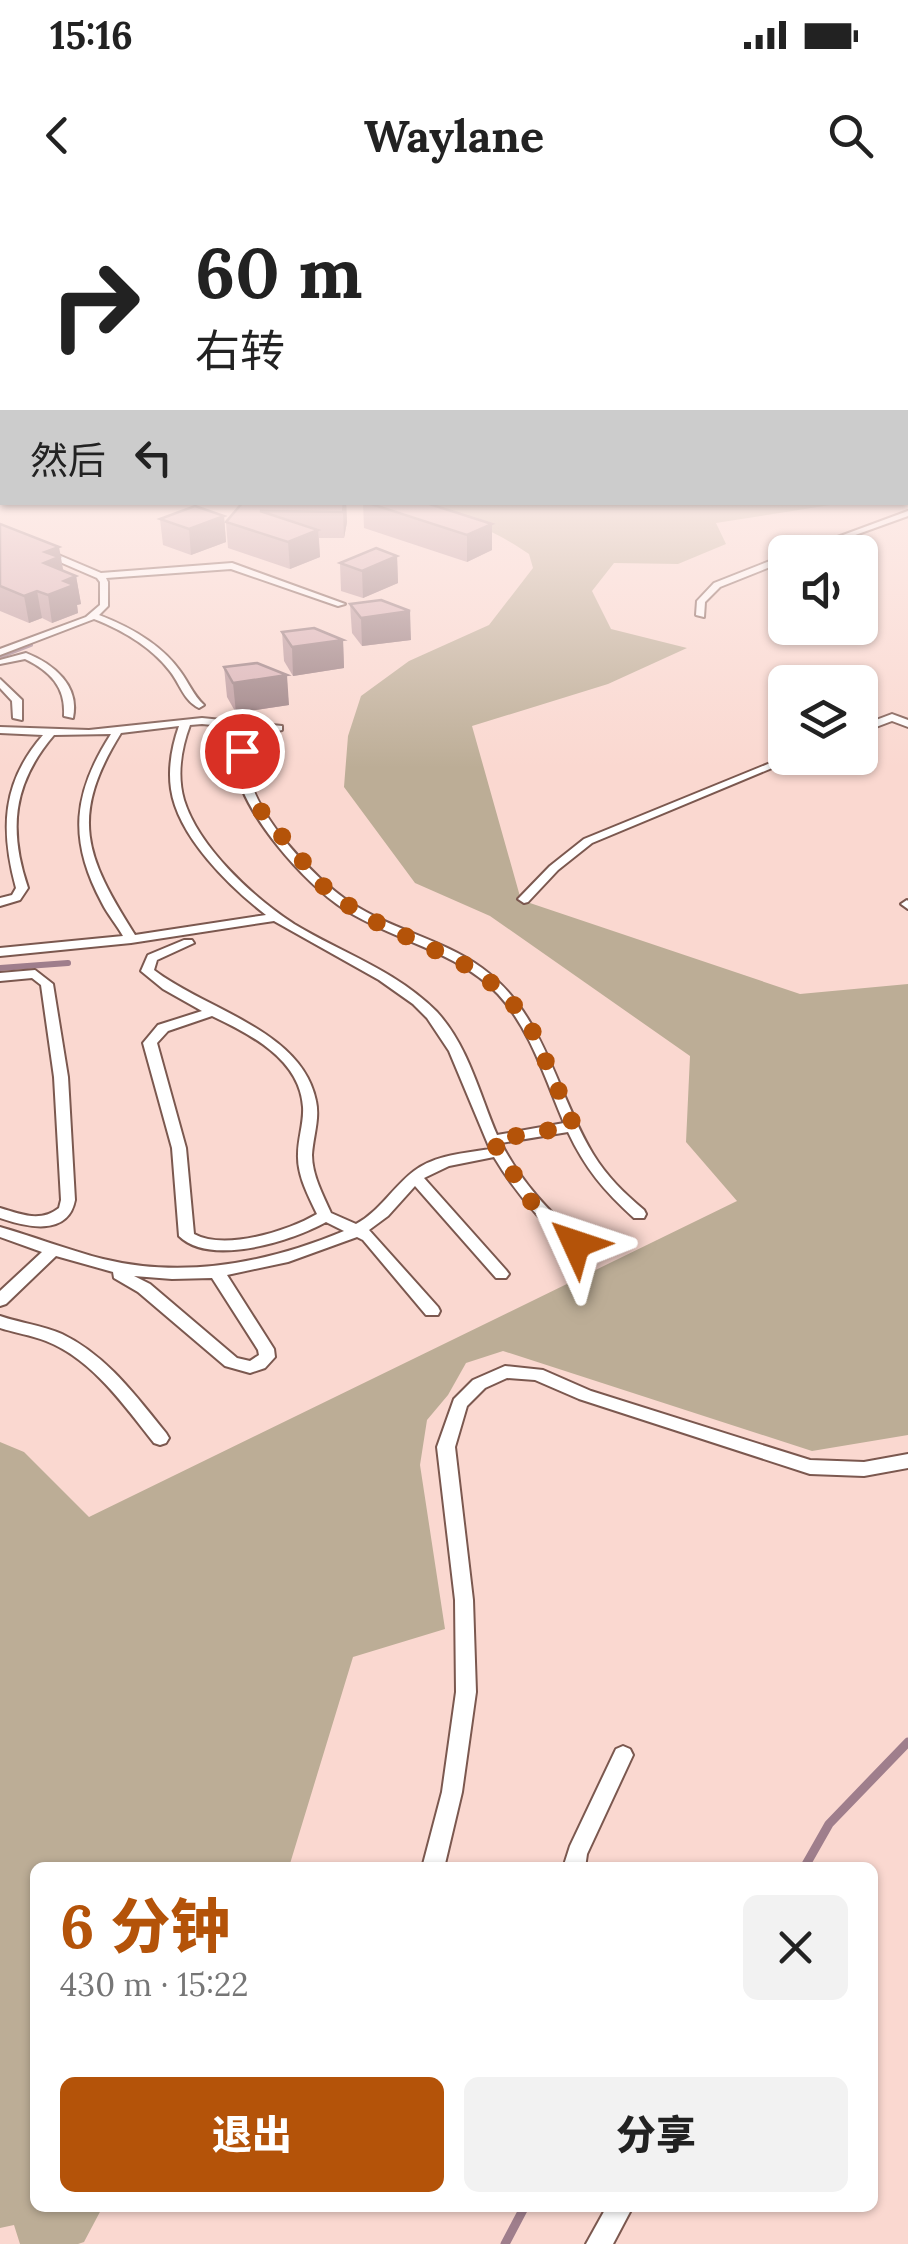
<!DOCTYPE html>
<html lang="zh">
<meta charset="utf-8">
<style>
:root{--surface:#fff;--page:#f2f2f2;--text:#222;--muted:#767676;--accent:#b45309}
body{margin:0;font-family:Lora,"Noto Sans SC",serif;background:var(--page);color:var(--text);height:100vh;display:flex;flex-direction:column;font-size:38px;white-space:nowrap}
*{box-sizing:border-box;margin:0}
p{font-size:32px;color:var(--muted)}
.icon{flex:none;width:55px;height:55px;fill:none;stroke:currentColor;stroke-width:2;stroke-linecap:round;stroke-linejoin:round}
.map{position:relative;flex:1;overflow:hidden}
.side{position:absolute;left:30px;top:1662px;width:848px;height:350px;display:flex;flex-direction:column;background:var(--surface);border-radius:15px;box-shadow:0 2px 8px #0004}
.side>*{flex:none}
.top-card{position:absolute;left:0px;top:0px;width:910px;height:305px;box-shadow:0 2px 8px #0004;background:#fff;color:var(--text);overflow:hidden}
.buttons{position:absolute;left:768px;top:335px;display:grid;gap:20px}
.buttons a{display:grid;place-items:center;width:110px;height:110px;border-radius:15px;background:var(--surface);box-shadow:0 2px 8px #0004;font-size:50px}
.pin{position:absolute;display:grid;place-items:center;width:85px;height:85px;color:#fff;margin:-42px;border:5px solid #fff;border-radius:50%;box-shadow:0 2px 10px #0007}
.me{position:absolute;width:110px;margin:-55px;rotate:312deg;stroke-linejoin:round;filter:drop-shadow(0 0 8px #0008)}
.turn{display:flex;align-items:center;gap:35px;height:210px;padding:0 30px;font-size:45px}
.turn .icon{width:130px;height:130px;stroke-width:2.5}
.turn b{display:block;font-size:70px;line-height:85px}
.then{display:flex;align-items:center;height:95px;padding:0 30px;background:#0003;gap:20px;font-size:38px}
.round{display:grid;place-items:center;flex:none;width:105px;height:105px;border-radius:15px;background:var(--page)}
.overview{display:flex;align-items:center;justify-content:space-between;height:170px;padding:0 30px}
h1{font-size:60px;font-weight:800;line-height:75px;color:var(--accent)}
.button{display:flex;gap:20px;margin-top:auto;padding:20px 30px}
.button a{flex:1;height:115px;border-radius:15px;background:var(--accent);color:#fff;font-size:40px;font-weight:800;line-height:115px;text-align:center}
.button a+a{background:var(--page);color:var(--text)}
.status{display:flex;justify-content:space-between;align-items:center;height:70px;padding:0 50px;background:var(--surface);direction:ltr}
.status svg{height:28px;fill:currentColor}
header{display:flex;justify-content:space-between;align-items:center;height:130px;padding:0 30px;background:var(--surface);font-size:45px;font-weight:800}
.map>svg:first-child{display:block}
.green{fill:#bcad96}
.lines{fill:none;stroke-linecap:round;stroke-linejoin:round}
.stream-far2{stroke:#9f7e8c;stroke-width:4}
.stream-far1{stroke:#9f7e8c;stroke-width:6}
.stream{stroke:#9f7e8c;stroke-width:9}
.street-casing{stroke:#7b584f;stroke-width:4}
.street{fill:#fff;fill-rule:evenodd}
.wall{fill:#ba989c}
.shaded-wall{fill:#977c7f}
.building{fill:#d8b1b5;stroke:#977c7f;stroke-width:2.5}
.route{stroke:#b45309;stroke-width:18;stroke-dasharray:0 32.4}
</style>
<div class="status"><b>15:16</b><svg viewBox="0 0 49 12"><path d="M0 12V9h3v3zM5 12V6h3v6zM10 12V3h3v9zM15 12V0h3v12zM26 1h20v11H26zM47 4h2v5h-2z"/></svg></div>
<header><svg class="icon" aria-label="back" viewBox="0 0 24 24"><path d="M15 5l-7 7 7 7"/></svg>Waylane<svg class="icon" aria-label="search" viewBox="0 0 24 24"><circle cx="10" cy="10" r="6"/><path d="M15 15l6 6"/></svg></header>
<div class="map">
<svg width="908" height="2044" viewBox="0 0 908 2044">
<rect width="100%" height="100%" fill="#fad8d0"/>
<path class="green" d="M377,303H843L716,323L726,344L678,364L614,363L592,391L611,429L687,448L608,484L472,526L521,700L800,794L908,784V1235L812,1251L503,1151L466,1163L448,1195L427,1220L420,1265L445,1429L353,1457L289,1667L35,1668V2008H102L84,2042L78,2044H20L14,2025L0,2028V1242L24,1252L89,1317L737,1001L686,942L690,856L490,716L415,683L344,587L348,536L361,496L409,461L489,425L533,368L529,354C476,318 439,311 377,303Z"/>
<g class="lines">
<polyline class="stream-far2" points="0,457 31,445"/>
<polyline class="stream-far1" points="0,768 68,763"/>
<g class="stream">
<polyline points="804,1668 829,1624 908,1542"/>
<polyline points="505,2044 524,2008"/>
</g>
<g class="street-casing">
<g id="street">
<polygon points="908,311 908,316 808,352 797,352"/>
<path d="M42,348L101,373L232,363L345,404L338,406L231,369L106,378L108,382V406L99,415C130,427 161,444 180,471C189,483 193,495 204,505L199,508C183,500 180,483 169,470C150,446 122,430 94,419L0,455V449L86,417L100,405V382L97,378L39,353V349Z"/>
<polygon points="785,355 785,361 720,387 705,402 704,417 696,415 697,401 714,383"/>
<path d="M26,453C54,464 80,486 73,518L64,516C66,487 50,471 25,459L0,464V460Z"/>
<polygon points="0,479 22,500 22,520 13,518 12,501 0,488"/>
<polygon points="892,514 908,520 908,527 892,521 860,533 860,526"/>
<path d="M202,518L282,526V530L278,531L255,529C250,541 246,553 247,566C252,613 313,678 351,703C392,730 442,739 482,768C545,814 556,893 593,954C607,977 624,993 644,1010L646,1014L644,1018H634C604,991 585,968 568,932L501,943C521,982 549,1012 581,1040L584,1044L581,1048H571C540,1021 515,992 494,957L449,966L424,978L506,1070L509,1074L506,1078H496L415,986L388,1016L369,1030L438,1107L440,1111L438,1115H426L363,1040L357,1037L288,1062L227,1075L274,1149L275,1157L265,1168L250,1173L225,1166L138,1092L114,1078L113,1072L56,1056L6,1104L0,1106V1091L42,1052L0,1037V1027C35,1037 68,1050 103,1059C185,1079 267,1063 344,1031L326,1022C292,1041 210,1067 179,1036L172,948L143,843L158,825L202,811L163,789L141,771L148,755L184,740H192L194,743L157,760L154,770C204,809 302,830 316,901C320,919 313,937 312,955C312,975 323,995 331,1013L356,1024C380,1011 393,987 414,971C435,955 465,953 490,949L449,851L427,818L413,804L379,780L274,721L131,743L0,756V748L123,736C117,725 108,715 102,703C68,640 73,593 111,534L54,535C13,583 8,629 28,688L20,700L0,706V698L12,695L16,688C0,629 2,582 43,535L0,533V527L89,530ZM202,524L245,528C240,540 235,552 236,565C240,611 306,685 344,709C394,741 456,750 498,794C531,830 545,879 564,923L497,935C479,893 468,846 437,812C397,771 342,753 294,724C254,698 199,648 184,600C177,576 181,549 190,525ZM179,526C172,546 168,568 171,589C178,637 230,687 266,715L135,735C85,656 69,617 121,533ZM212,816C250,834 300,859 303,907C304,923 298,938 298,954C297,975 308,995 317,1014C288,1031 225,1051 194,1034L186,948L157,843L168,831ZM134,1076L172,1079L212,1078L258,1150L259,1155L250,1161L237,1158L150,1084Z"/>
<polygon points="785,557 796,558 592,643 558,670 528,702 524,703 518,699 550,666 584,639"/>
<polygon points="907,700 908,701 908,709 901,704"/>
<path d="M35,770L53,784L68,877L75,1000C68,1037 26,1027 0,1018V1008C21,1014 40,1023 59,1008L61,1000L54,877L41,785L32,778L0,781V773Z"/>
<path d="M0,1116C20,1123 42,1125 62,1134C106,1155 136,1196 166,1233L169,1238L166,1243L160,1245L154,1243C124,1205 92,1159 46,1141C31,1135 15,1133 0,1128Z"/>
<polygon points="505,1166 543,1170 591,1191 810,1260 864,1262 908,1254 908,1268 864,1276 810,1274 579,1199 535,1180 507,1178 485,1188 467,1206 455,1247 473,1400 476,1492 462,1592 444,1668 422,1668 442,1592 456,1492 455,1400 437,1247 454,1199 473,1180"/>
<polygon points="623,1546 630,1549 633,1555 587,1654 585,1668 563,1668 570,1646 616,1549"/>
<polygon points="606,2008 632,2008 613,2044 586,2044"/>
</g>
</g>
<use href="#street" class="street"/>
</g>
<g class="wall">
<polygon points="243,302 346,302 347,322 344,338 319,338 320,357 290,369 228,348 226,322"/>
<polygon points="363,302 492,324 492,350 467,362 364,328"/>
<polygon points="224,316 226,342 191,355 163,345 160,319"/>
<polygon points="0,324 63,371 76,376 81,404 77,405 78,413 52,423 42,418 29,423 0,411"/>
<polygon points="397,356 398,383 363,398 341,391 340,363"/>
<polygon points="350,404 411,440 362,446 352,433"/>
<polygon points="282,432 343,440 344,468 293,476 284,461"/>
<polygon points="224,467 289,505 236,513 227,497"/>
</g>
<g class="shaded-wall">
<polygon points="344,302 346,302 347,322 344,338 343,312"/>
<polygon points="224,316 226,342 191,355 189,329"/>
<polygon points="492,324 492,350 467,362 467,335"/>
<polygon points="318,330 320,357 290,369 288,342"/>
<polygon points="59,347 64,374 44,363 45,352"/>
<polygon points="397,356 398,383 363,398 362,371"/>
<polygon points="76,376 81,404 77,405 78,413 52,423 48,395 64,381"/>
<polygon points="37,391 42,418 29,423 24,396"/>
<polygon points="410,411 411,440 362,446 361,418"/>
<polygon points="343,440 344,468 293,476 292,447"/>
<polygon points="287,475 289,505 236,513 233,483"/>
</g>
<g class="building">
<polygon points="243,302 344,302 343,312 260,311 318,330 288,342 226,322"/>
<polygon points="365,302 423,302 492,324 467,335"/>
<polygon points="195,306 224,316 189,329 160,319"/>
<polygon points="0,324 59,347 45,352 59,357 44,363 76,376 64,381 74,385 48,395 37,391 24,396 0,386"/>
<polygon points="376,348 397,356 362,371 340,363"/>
<polygon points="381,400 410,411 361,418 350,404"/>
<polygon points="314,428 343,440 292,447 282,432"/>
<polygon points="257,463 287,475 233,483 224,467"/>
</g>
<linearGradient id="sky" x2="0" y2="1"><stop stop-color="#8b9ec3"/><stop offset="0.5" stop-color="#fdedea"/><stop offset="1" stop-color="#fdedea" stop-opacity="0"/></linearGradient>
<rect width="908" height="568" fill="url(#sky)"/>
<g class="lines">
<polyline class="route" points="242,551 243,574 261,611 330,694 372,720 476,770 509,798 533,832 574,926 492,940 534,1006 576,1044"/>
</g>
</svg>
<div class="buttons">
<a><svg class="icon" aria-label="sound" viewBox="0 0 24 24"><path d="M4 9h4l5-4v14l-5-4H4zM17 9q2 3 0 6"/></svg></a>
<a><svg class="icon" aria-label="layers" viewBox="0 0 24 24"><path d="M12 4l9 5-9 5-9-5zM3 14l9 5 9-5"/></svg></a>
</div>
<div class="pin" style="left:242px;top:551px;background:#d93025"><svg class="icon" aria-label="arrive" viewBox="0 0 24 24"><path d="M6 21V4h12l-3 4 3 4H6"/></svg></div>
<svg class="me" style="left:576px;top:1044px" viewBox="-20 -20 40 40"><path d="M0-17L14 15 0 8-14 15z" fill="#b45309" stroke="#fff" stroke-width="4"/></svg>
<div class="top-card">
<div class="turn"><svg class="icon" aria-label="right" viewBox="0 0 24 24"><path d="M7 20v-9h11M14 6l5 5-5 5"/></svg><div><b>60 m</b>右转</div></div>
<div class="then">然后<svg class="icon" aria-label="left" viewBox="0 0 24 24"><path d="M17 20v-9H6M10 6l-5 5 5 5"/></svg></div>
</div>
<section class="side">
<div class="overview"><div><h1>6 分钟</h1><p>430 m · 15:22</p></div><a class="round"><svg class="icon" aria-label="close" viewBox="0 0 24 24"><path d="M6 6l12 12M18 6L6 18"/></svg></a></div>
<div class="button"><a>退出</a><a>分享</a></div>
</section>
</div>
